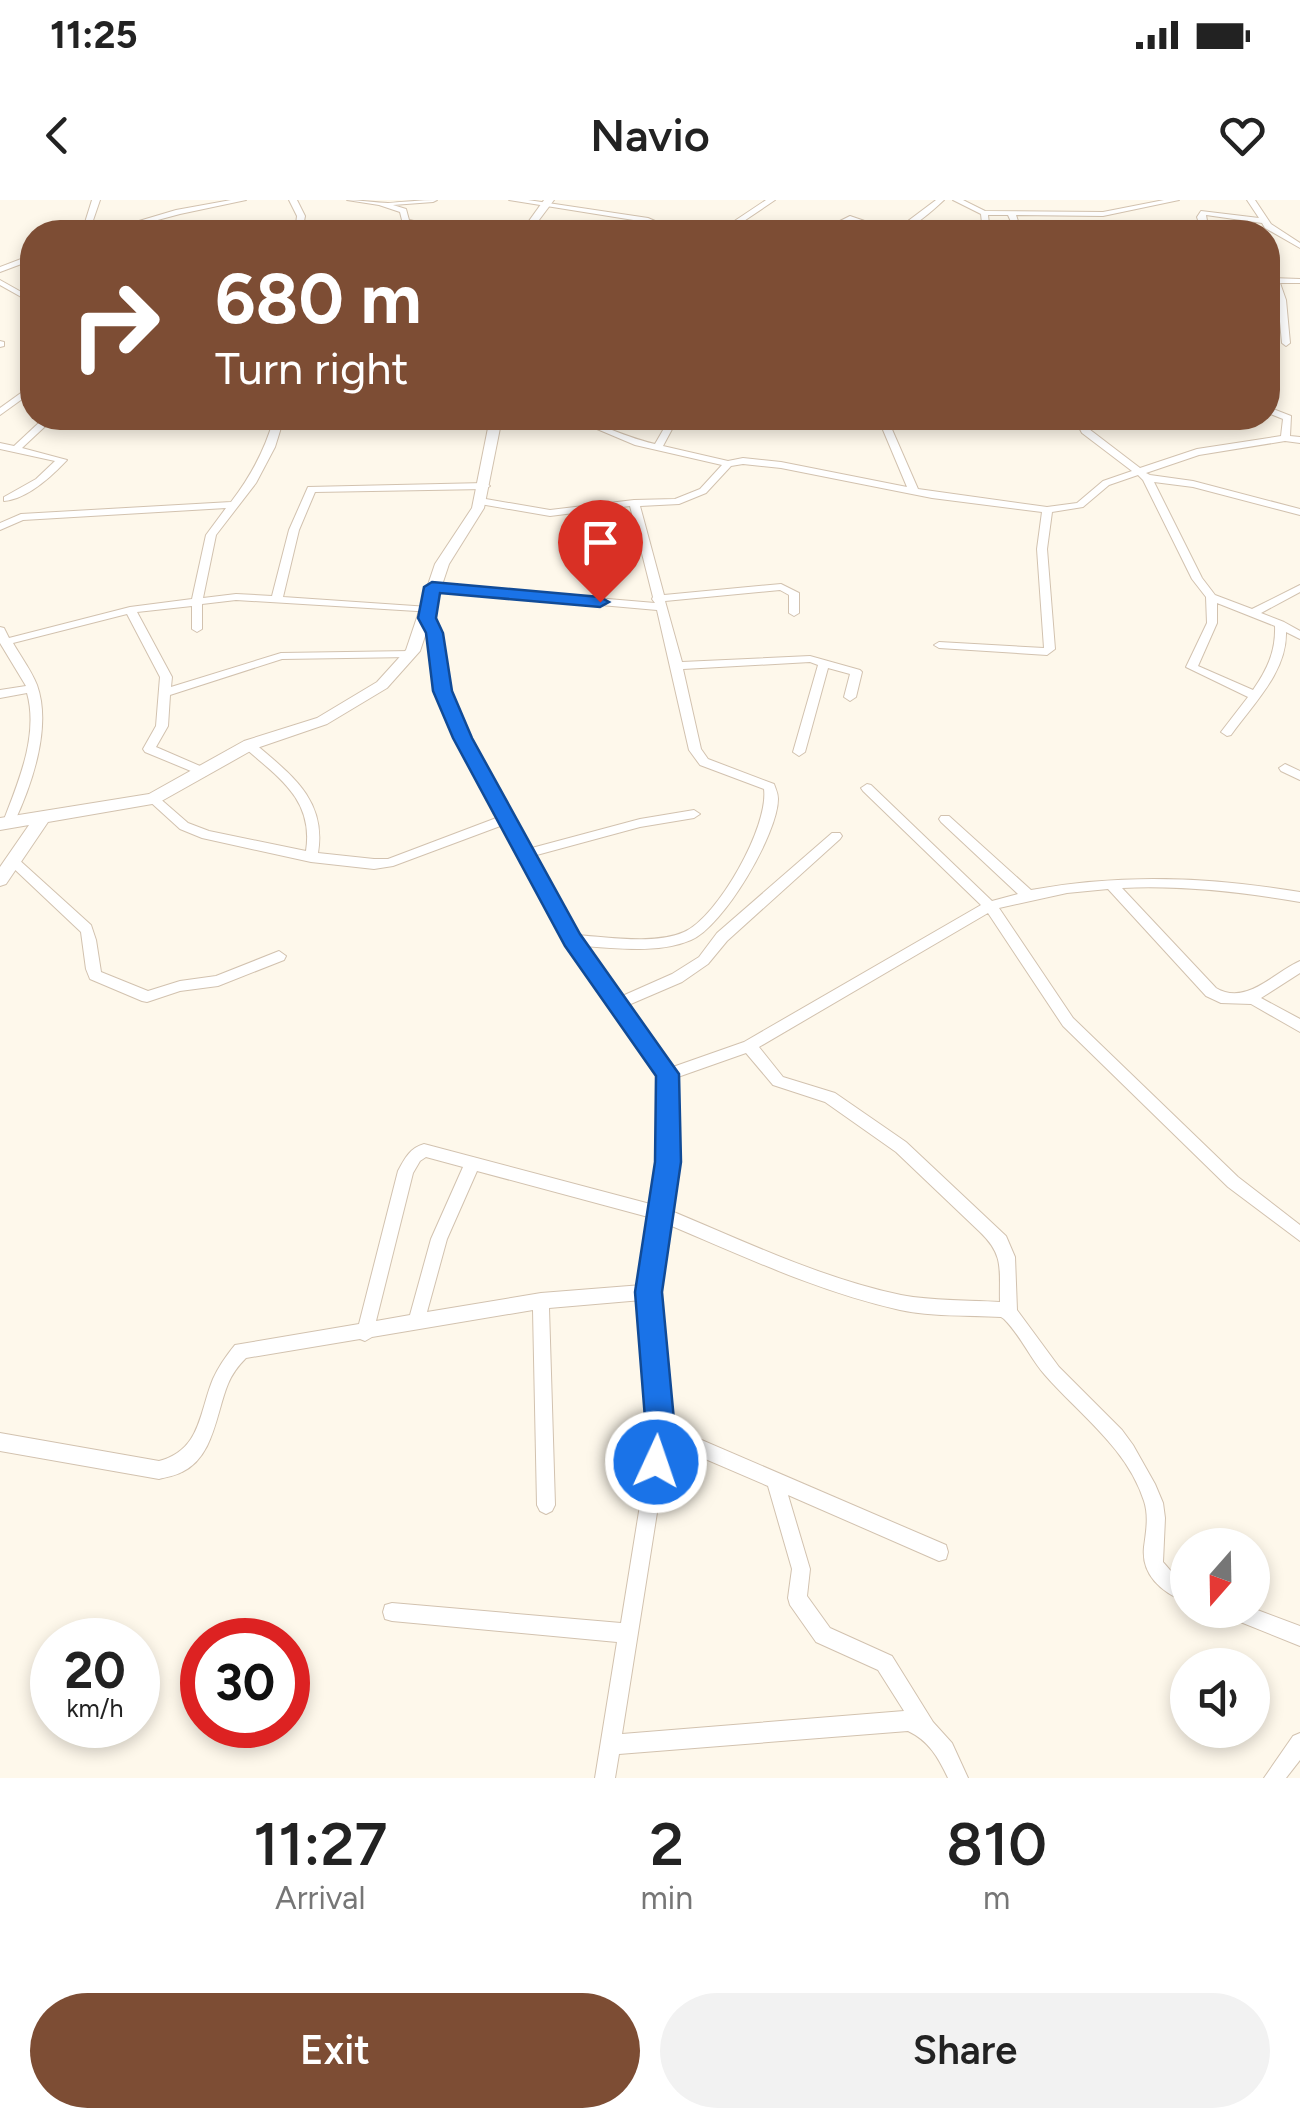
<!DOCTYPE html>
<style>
:root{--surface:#fff;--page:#f2f2f2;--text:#222;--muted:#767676;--accent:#7d4d34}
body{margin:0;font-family:Figtree,sans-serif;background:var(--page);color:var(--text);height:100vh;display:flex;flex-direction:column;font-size:38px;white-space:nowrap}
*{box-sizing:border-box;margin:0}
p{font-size:32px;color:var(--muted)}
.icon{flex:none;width:55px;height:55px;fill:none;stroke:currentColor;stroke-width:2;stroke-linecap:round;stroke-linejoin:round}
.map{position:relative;height:1578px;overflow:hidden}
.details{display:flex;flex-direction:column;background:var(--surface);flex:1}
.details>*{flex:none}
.top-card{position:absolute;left:20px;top:20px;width:1260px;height:210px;border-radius:40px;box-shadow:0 5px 15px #0003;background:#7d4d34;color:#fff;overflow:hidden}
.needle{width:65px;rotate:200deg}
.buttons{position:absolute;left:1170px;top:1328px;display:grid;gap:20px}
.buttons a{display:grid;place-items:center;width:100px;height:100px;border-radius:50%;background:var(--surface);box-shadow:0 5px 15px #0003;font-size:50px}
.speed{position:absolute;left:30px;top:1418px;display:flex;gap:20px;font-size:50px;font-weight:700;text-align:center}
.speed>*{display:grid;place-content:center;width:130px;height:130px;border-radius:50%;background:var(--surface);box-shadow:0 5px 15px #0003;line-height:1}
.speed small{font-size:25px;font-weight:400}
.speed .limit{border:15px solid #d22;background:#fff;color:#111}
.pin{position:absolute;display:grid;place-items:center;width:85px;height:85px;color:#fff;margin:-102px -42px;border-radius:50% 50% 50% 0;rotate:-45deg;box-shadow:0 0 10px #0007}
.pin .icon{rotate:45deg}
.me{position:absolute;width:110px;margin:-55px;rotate:3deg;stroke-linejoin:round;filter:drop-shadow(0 0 8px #0008)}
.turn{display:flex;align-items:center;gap:35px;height:210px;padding:0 30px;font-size:45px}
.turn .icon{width:130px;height:130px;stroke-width:2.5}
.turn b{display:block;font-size:70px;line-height:85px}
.eta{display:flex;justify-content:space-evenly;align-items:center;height:170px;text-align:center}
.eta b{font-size:60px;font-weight:600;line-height:70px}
.cta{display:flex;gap:20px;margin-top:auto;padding:20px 30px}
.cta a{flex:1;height:115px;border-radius:60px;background:var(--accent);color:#fff;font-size:40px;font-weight:600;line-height:115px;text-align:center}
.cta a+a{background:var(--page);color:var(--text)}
.status{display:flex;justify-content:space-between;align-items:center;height:70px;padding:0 50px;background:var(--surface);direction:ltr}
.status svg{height:28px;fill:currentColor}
header{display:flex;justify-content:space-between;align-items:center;height:130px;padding:0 30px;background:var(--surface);font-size:45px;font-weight:600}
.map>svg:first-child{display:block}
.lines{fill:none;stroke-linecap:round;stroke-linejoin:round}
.minor-casing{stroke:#d2c2af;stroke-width:2}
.tertiary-casing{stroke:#d2c2af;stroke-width:2}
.minor{fill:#fff;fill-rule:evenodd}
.tertiary{fill:#fff;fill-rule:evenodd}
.route{fill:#1a73e8;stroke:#114b97;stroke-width:2.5}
</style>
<div class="status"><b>11:25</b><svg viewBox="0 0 49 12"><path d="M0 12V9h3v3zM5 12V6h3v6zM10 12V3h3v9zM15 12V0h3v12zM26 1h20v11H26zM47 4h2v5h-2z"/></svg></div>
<header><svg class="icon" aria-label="back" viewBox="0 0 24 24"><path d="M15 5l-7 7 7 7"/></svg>Navio<svg class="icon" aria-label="heart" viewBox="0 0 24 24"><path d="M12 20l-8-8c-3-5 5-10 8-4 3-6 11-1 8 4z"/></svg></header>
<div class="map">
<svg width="1300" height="1578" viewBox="0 0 1300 1578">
<rect width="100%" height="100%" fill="#fef8eb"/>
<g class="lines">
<g class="minor-casing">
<g id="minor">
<polygon points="92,0 100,0 89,32 82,32"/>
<polygon points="231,0 246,0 180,14 113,32 102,32 176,10"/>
<polygon points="289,0 297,0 305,16 302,32 295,32 297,16"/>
<path d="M347,0C360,0 377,3 388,3C403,2 420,0 437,0L433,2L393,5L406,9L409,20L466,32H452L403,24L400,12L379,5Z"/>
<polygon points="509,0 528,0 648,18 655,21 727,26 766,0 775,0 735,27 769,30 773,32 747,32 661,26 670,32 662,32 646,22"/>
<path d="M936,0H944C928,15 904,37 881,32C871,30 860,24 850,21L827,32H818L850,16L888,29L908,21Z"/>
<polygon points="953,0 963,0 985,11 1103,12 1164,0 1179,0 1103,16 1016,15 1018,21 1023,23 1134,22 1135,24 1131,26 1022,27 1012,24 1008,15 988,15 990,32 983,32 981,14"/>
<polygon points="1247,0 1255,0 1271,24 1300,43 1300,48 1265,28 1262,23 1206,15 1209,32 1202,32 1197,17 1201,11 1259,18"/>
<polygon points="527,28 552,32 524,32 524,28"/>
<polygon points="29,56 32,56 32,60 0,72 0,67"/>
<polygon points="1271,78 1300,79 1300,83 1280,83 1286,100 1290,143 1286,146 1282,143 1278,100 1272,82 1268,81"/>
<polygon points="0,80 32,98 32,103 0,85"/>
<polygon points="0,141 4,142 4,146 0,147"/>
<polygon points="32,185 32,192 0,215 0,208"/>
<path d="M1268,207L1291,216L1290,236L1300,237V243L1285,241L1199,255L1146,273L1150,275L1193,281L1300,309V315L1193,287L1154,282L1202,378L1215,395L1252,409L1300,385V392L1261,413L1284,422L1300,431V439L1286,432C1287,472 1253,504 1231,535L1227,536L1221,532L1248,497L1186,467L1207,423L1206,397L1192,379L1143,280L1138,275L1109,285L1083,307L1052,312L1047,349L1055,449L1047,455L939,448L934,445L939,442L1044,448L1037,349L1042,312L932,298L781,268L743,264L731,266L706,293L679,304L640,306L664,395L781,384L799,393V413L794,416L789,413V395L780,390L665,401L682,462L810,456L860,470L862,472L856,497L850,501L844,497L850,474L828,468L805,552L799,556L793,552L818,465L810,462L683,469L701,549L708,559L774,584C776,590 778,593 778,599C778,634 723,727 691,740C658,754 618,748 583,746L620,797L672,774L699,757L717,733L832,633H840L842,636L840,639L727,741L708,764L682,782L626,806L670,868L744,842L981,705L863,591L861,588L867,584L871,585L992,701L1018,694L941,622L939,619L941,616H949L1031,690C1122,673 1209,677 1300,692V702C1241,692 1182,685 1122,688L1216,788C1246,806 1273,773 1300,761V773L1261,798L1300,819V832L1251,804L1221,803L1206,796L1108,689L1067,693L999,708L1073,818L1238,977L1300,1025V1041L1228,987L1063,826L988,713L759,847L783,877L835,893L906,942L1006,1036L1015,1057L1017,1110L1059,1167L1122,1230L1133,1245L1155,1284L1163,1303L1165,1318L1163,1362L1176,1377L1188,1383V1403C1163,1393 1141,1376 1144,1347C1146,1332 1149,1316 1144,1301C1127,1248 1080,1215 1045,1175C1030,1158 1021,1136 1004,1119L1001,1117C968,1115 932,1117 900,1110C819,1092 743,1056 667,1024L657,1092L669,1226L946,1345L948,1352L946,1359L939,1361L788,1295L810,1369L807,1396L830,1428L892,1456L933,1522L952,1543L968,1578H948C938,1557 929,1541 908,1531L619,1554L615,1578H595L617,1442L392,1421L385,1419L383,1412L385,1405L392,1403L621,1423L652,1231L642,1100L549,1108L555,1305L552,1311L546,1314L540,1311L537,1305L533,1110L372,1137L365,1141L360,1139L246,1158C238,1166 232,1174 228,1184C216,1213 214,1257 182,1272C175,1276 166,1277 159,1279L0,1251V1233L159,1261C201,1250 199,1213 213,1179C219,1166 226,1156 235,1145L359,1124L398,971C405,958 410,948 424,944L654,1005L660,962L664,887L660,877L567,744L503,625L393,666L374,669L311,662L202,638L180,629L147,599L153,595L157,596L188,623L209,631L306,651C314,600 279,578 245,548L243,545L249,541L253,542C290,574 327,599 318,653L374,659H388L499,617C477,577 454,538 439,495C430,470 433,443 422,418L427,415C449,431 442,471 450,495C469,549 501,599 528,649L640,619L694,610L700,614L694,618L640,627L533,656L576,735C607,737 655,745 684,732C718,717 769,626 764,589L700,565L689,550L657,410L433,390L428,387L433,384L655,403L652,399L653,397L630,306L550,316L480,304L475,301L480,298L550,310L634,300L675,299L700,289L722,265L635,245L590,226L557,220L556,218C594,218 619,236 655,244L670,218H678L663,246L728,261L743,258L781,262L907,287L878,218H887L918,289L1047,307L1077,303L1103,281L1132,271L1082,233L1074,218H1082L1089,229L1140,268L1197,249L1281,236L1283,219L1268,213ZM1217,403L1275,426C1276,451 1267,470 1253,490L1198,466L1217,423ZM746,853L773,885L825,902L896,952L980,1032C1005,1056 999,1070 1000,1102C968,1100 932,1101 901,1095C820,1078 744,1041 669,1010L676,962L678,887L675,878ZM426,957L463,967L431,1039L410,1115L376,1121L413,973L420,961ZM477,971L652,1018L642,1085L541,1093L427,1112L447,1039ZM668,1243L768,1286L792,1369L788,1398L790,1405L816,1442L878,1470L904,1511L622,1534Z"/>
<path d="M44,218H54L22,248L67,260C51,277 27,299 4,301V297L36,279L55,261L0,249V243L14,246Z"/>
<path d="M274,218H284L275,247L256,283L216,335L203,398L236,394L272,396L289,330L308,287L485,283L490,286L485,289L315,292L299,330L283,397L429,407L434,410L433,412L236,400L202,404V429L197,432L192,429V406L137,412L172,477L171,487L281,453L411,451L416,454L411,457L282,459L170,495L168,526L156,547L207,569L209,572L207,575L203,576L145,552L143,549L156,526L160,477L127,414L13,443C21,457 31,470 37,485C52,527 32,585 13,625H5L3,622C18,583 39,535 27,493L0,498V490L26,486L0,443V427L4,428L9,438L130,407L192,399L206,335L226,308L23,320L0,330V323L21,314L231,302C251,276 265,250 274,218Z"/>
<polygon points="1285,564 1300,571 1300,580 1281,571 1279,568"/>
<polygon points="13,656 17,658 91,725 96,740 101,772 148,791 180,781 216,776 279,751 286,756 284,760 218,786 180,791 147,802 142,801 90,779 86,769 81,732 9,664 7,661 9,658"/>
<polygon points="1252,1408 1300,1426 1300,1446 1228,1417 1226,1410 1252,1410"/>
<polygon points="1300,1533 1300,1560 1286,1578 1264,1578 1293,1536"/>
</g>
</g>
<g class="tertiary-casing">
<g id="tertiary">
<polygon points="544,0 554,0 530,32 521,32"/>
<polygon points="490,218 502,218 484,308 449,364 420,451 387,488 327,524 254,549 158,603 48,622 6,684 0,686 0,667 29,625 0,630 0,618 149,594 244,541 317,518 377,482 406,450 435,364 472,308"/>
</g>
</g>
<use href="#minor" class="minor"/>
<use href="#tertiary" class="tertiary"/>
</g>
<polygon class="route" points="432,382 600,397 609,402 600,407 440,393 436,418 443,433 452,491 472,538 580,734 679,874 681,962 662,1092 675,1231 666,1272 656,1276 646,1272 641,1262 646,1231 635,1092 655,962 656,876 565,746 453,538 433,491 426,433 418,418 424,387"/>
</svg>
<div class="buttons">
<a><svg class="needle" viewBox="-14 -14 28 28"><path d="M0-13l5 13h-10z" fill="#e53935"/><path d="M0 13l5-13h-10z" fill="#767676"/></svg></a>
<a><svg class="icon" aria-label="sound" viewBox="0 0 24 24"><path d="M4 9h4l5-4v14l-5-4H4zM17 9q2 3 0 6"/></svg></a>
</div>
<div class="speed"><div>20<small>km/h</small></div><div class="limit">30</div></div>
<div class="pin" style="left:600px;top:402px;background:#d93025"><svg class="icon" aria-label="arrive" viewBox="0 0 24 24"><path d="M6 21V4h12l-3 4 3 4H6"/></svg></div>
<svg class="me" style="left:656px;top:1262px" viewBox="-20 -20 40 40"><circle r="17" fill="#1a73e8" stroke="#fff" stroke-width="3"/><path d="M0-11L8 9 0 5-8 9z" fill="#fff"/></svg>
<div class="top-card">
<div class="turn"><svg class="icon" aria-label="right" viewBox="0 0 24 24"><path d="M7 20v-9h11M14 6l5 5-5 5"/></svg><div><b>680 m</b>Turn right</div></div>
</div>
</div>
<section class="details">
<div class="eta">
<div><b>11:27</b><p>Arrival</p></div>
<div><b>2</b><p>min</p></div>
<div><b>810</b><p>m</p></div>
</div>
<div class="cta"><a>Exit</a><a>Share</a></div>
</section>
